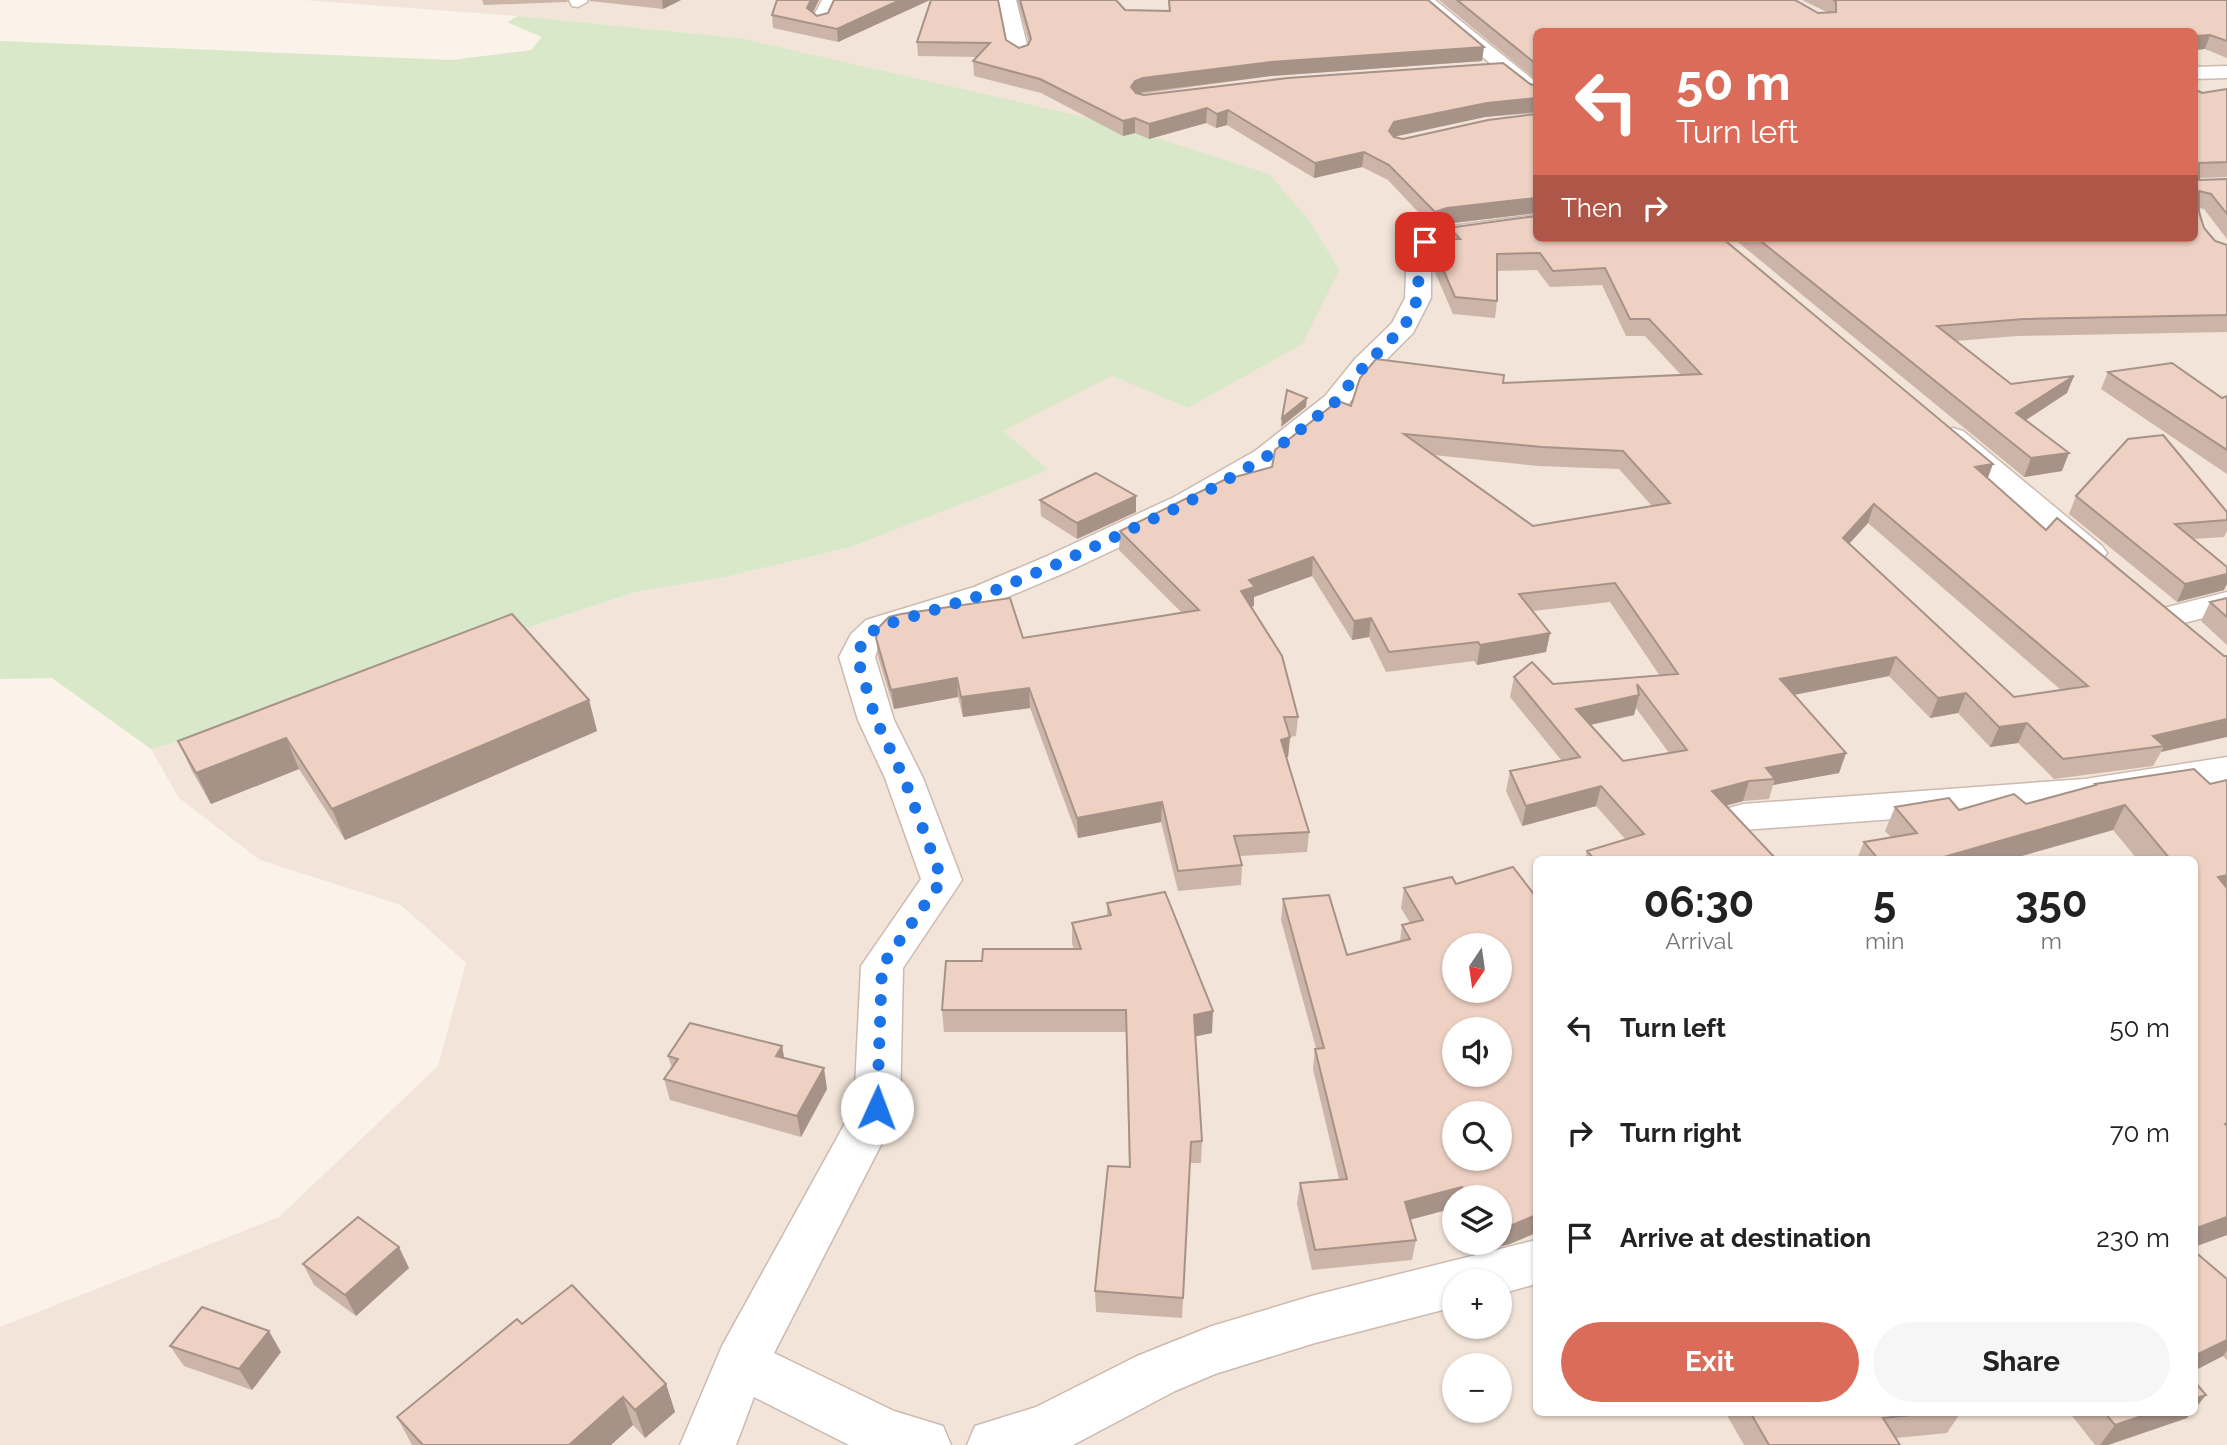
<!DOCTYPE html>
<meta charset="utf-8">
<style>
:root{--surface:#fff;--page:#f6f6f6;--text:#222;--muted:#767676;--accent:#da6c59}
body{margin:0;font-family:Raleway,sans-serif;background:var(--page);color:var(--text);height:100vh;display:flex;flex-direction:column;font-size:26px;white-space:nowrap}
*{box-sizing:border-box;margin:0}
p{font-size:23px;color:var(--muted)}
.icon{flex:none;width:38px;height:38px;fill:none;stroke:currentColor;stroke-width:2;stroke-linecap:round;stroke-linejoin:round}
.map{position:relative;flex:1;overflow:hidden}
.drawer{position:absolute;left:1533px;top:856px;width:665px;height:560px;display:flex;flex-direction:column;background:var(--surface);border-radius:10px;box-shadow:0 2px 5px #0004}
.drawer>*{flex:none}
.hud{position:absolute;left:1533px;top:28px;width:665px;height:214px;border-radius:10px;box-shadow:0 2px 5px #0004;background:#da6c59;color:#fff;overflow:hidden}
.needle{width:46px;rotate:193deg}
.fabs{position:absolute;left:1442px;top:933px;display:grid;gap:14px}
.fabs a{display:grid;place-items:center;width:70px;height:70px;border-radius:50%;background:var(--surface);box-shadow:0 2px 5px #0004;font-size:35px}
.pin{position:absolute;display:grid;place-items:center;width:60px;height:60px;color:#fff;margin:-30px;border-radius:14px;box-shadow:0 4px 10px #0006}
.me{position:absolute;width:77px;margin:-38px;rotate:2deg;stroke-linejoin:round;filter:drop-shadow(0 0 5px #0008)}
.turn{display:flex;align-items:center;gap:24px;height:147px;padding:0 28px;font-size:32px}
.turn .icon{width:91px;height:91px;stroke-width:2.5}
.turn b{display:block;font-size:49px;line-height:60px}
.then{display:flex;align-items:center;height:66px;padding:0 28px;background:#0003;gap:14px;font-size:26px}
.eta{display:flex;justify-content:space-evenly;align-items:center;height:119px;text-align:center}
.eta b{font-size:42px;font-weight:700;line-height:49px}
.primary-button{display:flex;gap:14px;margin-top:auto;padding:14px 28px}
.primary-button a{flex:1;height:80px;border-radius:42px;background:var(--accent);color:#fff;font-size:28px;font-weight:700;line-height:80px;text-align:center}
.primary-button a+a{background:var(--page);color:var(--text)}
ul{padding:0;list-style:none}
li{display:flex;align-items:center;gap:21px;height:105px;padding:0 28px}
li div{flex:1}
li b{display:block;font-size:26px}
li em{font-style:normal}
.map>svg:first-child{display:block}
.residential{fill:#f2e4d8;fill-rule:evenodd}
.green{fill:#d8e8c8}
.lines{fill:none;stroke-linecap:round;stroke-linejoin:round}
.minor-casing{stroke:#ccbab0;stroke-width:3}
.minor{fill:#fff;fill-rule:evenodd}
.wall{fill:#cdb4a8;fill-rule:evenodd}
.shaded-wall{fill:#a79288}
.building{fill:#eed1c3;stroke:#a79288;stroke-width:2;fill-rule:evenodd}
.route{stroke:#1a73e8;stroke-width:12;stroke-dasharray:0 21.6}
</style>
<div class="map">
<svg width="2227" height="1445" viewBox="0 0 2227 1445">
<rect width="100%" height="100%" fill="#fbf3e9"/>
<path class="residential" d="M304,0H2227V1445H0V1327L279,1217L438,1066L466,963L401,905L260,860L179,798L151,749L221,730L635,592L730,576L851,547L1049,470L1002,431L1112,376L1188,408L739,38L518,16ZM1536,32H2194V238H1536ZM1536,859H2194V1412H1536ZM1454,945H1500V990H1454ZM1454,1029H1500V1074H1454ZM1454,1113H1500V1158H1454ZM1454,1197H1500V1242H1454ZM1454,1281H1500V1326H1454ZM1454,1365H1500V1410H1454Z"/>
<polygon class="green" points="518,16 739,38 1106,122 1269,174 1309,220 1339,270 1302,344 1188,408 1112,376 1003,431 1049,470 851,547 730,576 635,592 221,730 151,749 52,678 0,679 0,41 451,60 531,50 542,37 507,22"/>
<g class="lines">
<g class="minor-casing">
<g id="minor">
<polygon points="569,0 587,0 587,2 578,7 572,6"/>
<polygon points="822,0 840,0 827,25 820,27 811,21"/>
<polygon points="998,0 1016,0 1029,53 1026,57 1019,59 1009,53"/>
<polygon points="1415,0 1435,0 1536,82 1536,98 1529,96"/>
<polygon points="2227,66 2227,78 2194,79 2194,67"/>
<path d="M1536,215V229C1509,233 1452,233 1431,250V298L1413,333L1375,371L1345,408L1277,463L1196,511L1069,571L998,601L890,634L879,645L875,657L894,720L923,778L962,880L903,968L900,1108L774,1353L894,1411L943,1426L951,1445H849L754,1397L736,1445H680L722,1346L854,1107L861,966L921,879L885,778L858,720L839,657L851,634L866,620L974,587L1045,557L1174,497L1255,451L1325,396L1355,359L1392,323L1405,298L1407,249L1416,237L1445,227Z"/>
<polygon points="1953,428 1963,431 2102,546 2107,553 2102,560 2091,563 2080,560 1943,443 1938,437 1943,431"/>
<polygon points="2227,592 2227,612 2168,627 2156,624 2151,617 2156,610"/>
<polygon points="2227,757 2227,783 2085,805 1743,830 1729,826 1723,817 1729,808 1743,804 2085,779"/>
<polygon points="1536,1240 1536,1284 1500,1294 1500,1281 1454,1281 1454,1307 1315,1343 1215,1374 1175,1391 1073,1445 967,1445 975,1426 1036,1407 1137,1356 1212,1326 1315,1295"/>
</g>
</g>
<use href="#minor" class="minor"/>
</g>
<g class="wall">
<polygon points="482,0 568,0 567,2 484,5"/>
<polygon points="589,0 681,0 663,9 590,1"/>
<polygon points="777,0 819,0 813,13 817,16 828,13 834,0 930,0 838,42 773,28 772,15"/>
<polygon points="1017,0 1116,0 1125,10 1169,11 1168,0 1428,0 1482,61 1271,76 1140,94 1144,95 1530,84 1536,86 1536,113 1485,117 1394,137 1403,139 1536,114 1536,213 1445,224 1433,228 1388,180 1362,167 1314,178 1227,125 1216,128 1206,123 1149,139 1135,133 1123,136 1041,93 974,76 973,61 978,57 918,56 917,42 1006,40 1019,48 1028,45 1029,43"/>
<polygon points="1439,0 1795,0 1818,13 1827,12 1802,0 2227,0 2227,58 2205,49 2194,50 2194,32 1536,32 1536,80"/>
<polygon points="2227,89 2227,177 2199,178 2199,180 2227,179 2227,239 2204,209 2199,208 2204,228 2215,241 2227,245 2227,332 2017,336 1956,341 2011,384 2067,393 2026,420 2062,471 2024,477 1733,238 2194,238 2202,93"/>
<path d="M1450,228L1722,238L2046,530L2224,656L2161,752L2153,766L2054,779L2018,743L1990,747L1958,713L1930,718L1889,676L1794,695L1846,753L1839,773L1773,785L1769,799L1743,801L1726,806L1776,859H1585L1587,851L1626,840L1596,806L1522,826L1506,791L1510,771L1562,761L1510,697L1514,677L1553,684L1660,676L1610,602L1533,611L1550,633L1546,652L1477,665L1474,661L1386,672L1369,637L1352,640L1312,576L1254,597V606L1251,607L1298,717L1296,736L1290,737L1288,757H1286L1309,832L1307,852L1240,856L1242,865L1241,885L1178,891L1161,822L1078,838L1030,708L963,717L958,697L894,709L878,657L876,638H1023L1182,613L1119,550L1120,531L1272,467L1351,406L1503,383L1681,375L1645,336H1626L1602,285L1550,287L1537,270L1497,271V301L1495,318L1453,314L1434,270V256L1436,239H1449ZM1434,455L1538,466L1619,469L1652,506L1533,526ZM1868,523L2061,690L2014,697L1849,544ZM1636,708L1669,753L1623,761L1590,725L1634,715Z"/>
<polygon points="2108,372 2222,398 2227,396 2227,474 2101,389"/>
<polygon points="2076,496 2227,512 2227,531 2224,537 2193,539 2224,590 2177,602 2069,514"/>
<polygon points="1040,500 1136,512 1077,539 1041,516"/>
<polygon points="2227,598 2227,645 2201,621 2210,602"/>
<polygon points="589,700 597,731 345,840 299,769 211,804 192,771 178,741"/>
<polygon points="2194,769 2227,1235 2194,1247 2194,859 2137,859 2113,830 2011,859 1857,859 1864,842 1891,837 1885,831 1895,807 1959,810 2026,804 2094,786 2095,784"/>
<polygon points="1456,884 1510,1244 1485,1250 1480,1242 1500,1242 1500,1197 1454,1197 1454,1208 1410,1220 1416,1240 1412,1260 1312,1270 1297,1204 1300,1183 1339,1179 1313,1069 1315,1049 1316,1048 1281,920 1283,899 1347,955 1400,941 1402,925 1410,923 1401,908 1404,888"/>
<polygon points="1107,903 1212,1033 1195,1036 1202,1141 1201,1163 1190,1163 1182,1318 1096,1312 1095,1291 1129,1167 1126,1032 944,1032 942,1010 1074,949 1072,944 1072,923 1107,915"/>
<polygon points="782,1046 784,1058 827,1089 801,1137 670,1100 664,1079 672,1068 668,1056"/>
<polygon points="303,1264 409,1268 356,1316 314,1285"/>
<polygon points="2227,1279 2227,1360 2223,1356"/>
<polygon points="522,1324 666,1384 675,1412 645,1438 633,1425 611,1445 412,1445 397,1417"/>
<polygon points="170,1346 281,1352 252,1390 184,1366"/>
<polygon points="1725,1412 1802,1413 1961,1412 1947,1433 1896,1438 1900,1445 1744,1445"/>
<polygon points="2069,1412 2192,1412 2187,1418 2108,1445 2095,1445"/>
</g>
<g class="shaded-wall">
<polygon points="662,0 681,0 663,9"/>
<polygon points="811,0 819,0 808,22 807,8"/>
<polygon points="900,0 930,0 838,42 837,29"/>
<polygon points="2210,35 2205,49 2194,50 2194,36"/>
<polygon points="1484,47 1482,61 1271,76 1143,92 1135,95 1131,87 1135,81 1143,78 1271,62"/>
<polygon points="1536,98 1536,112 1485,117 1392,137 1389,131 1394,122 1487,103"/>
<polygon points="1207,108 1206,123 1149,139 1149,124"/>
<polygon points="1228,110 1227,125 1216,128 1217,114"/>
<polygon points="1135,118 1135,133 1123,136 1123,121"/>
<polygon points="1364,152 1362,167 1314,178 1315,163"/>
<polygon points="1536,198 1536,213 1445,224 1433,228 1435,212 1447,208"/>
<polygon points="2074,376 2067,393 2009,431 2016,413"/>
<polygon points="1307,398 1306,407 1281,427 1282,418"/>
<polygon points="2069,453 2062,471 2024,477 2031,458"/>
<polygon points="1993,464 1986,483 1975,467"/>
<polygon points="1136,496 1136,512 1077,539 1077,523"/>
<polygon points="1874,504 1868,523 1837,557 1843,538"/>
<polygon points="1313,557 1312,576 1254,597 1254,606 1240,610 1241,591 1249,580"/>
<polygon points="2227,574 2227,584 2224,590 2177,602 2185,584"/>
<polygon points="1371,618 1369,637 1352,640 1354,621"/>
<polygon points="1550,633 1546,652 1477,665 1480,645"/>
<polygon points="1896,657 1889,676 1773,699 1780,679"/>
<polygon points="957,678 958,697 894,709 891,690"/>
<polygon points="1029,688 1030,708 963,717 961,697"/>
<polygon points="1966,693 1958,713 1930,718 1938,698"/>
<polygon points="1639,695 1634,715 1572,729 1576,709"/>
<polygon points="589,700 597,731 345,840 332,809"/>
<polygon points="2227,719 2227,737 2161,752 2164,746 2153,736"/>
<polygon points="2027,723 2018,743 1990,747 1999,727"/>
<polygon points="1290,737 1288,757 1279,760 1281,740"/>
<polygon points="286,738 299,769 211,804 196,773"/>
<polygon points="1846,753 1839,773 1773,785 1775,779 1766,768"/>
<polygon points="1749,781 1743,801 1706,811 1712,791"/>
<polygon points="1601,786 1596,806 1522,826 1526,806"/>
<polygon points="1162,802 1161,822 1078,838 1077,818"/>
<polygon points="2125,805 2113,830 2011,859 1937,859"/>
<polygon points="2227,875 2227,897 2218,877"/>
<polygon points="1213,1011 1212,1033 1193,1037 1194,1015"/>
<polygon points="782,1046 786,1067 776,1056"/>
<polygon points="824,1068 827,1089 801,1137 797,1116"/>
<polygon points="1462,1187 1460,1197 1454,1197 1454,1208 1401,1222 1405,1202"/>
<polygon points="1536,1215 1536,1233 1510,1244 1485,1250 1487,1242 1500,1242 1500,1228"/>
<polygon points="2227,1217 2227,1235 2194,1247 2194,1229"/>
<polygon points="399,1247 409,1268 356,1316 345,1295"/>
<polygon points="269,1331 281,1352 252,1390 239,1369"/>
<polygon points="2227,1340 2227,1350 2223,1356 2194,1371 2194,1356"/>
<polygon points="666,1384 675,1412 645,1438 635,1410"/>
<polygon points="2206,1395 2194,1410 2194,1399"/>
<polygon points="623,1397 633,1425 611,1445 569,1445"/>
<polygon points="2154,1412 2192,1412 2187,1418 2108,1445 2100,1445 2115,1425"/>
</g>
<g class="building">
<polygon points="777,0 811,0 807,8 817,16 828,13 834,0 900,0 837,29 772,15"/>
<polygon points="931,0 998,0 1006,40 1019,48 1028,45 1031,39 1020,0 1116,0 1125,10 1170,11 1169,0 1428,0 1484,47 1271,62 1143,78 1135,81 1131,87 1136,93 1144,95 1288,78 1503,63 1530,84 1536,86 1536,98 1487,103 1394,122 1389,131 1394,137 1403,139 1488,120 1536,114 1536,198 1447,208 1435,212 1389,165 1364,152 1315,163 1228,110 1217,114 1207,108 1149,124 1135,118 1123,121 1040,79 973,61 990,43 917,42"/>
<polygon points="1457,0 1795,0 1818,13 1836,12 1836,1 1833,0 2227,0 2227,41 2210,35 2194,36 2194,32 1536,32 1536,64"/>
<polygon points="2194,89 2202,93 2227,89 2227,162 2199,163 2199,180 2227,179 2227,214 2211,194 2199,191 2199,212 2204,228 2215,241 2227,245 2227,315 2024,319 1937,326 2011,384 2074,376 2016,413 2069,453 2031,458 1757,238 2194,238"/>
<path d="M1536,216V238H1722L1993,464L1975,467L2046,530L2057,518L2224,656H2227V719L2153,736L2164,746L2063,759L2027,723L1999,727L1966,693L1938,698L1896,657L1780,679L1846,753L1766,768L1775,779L1749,781L1712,791L1776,859H1594L1587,851L1644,834L1601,786L1526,806L1510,771L1580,757L1514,677L1532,662L1553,684L1678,674L1615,583L1519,594L1550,633L1480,645L1478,642L1389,652L1371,618L1354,621L1313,557L1249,580L1255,587L1241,591L1282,656L1298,717H1284L1290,737L1281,740L1309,832L1234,836L1242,865L1178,871L1162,802L1077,818L1029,688L961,697L957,678L891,690L876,638L879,627L889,617L901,614L1010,598L1023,638L1199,610L1120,531L1224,480L1272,467L1275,450L1338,401L1351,406L1360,378L1376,359L1504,375L1503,383L1701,374L1649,319H1630L1605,268L1553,271L1540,253L1497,254V301L1455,297L1436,253V239H1460L1450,228L1455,227ZM1404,434L1542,447L1623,451L1670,503L1533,526ZM1874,504L2088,686L2014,697L1843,538ZM1637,684L1687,750L1623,761L1576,709L1639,695Z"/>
<polygon points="2172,363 2222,398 2227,396 2227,450 2108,372"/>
<polygon points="1287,390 1307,398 1282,418"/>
<polygon points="2163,435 2227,512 2227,520 2175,524 2227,567 2227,574 2185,584 2076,496 2128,439"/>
<polygon points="1096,473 1136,496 1077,523 1040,500"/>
<polygon points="2227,598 2227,617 2210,602"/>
<polygon points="512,614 589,700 332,809 286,738 196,773 178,741"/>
<polygon points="2194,769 2210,784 2227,780 2227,875 2218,877 2227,888 2227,1123 2225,1124 2227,1126 2227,1217 2194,1229 2194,859 2170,859 2125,805 1937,859 1878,859 1864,842 1917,833 1895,807 1949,798 1959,810 2014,794 2026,804 2096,785 2095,784"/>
<path d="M1513,867L1536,897V1160L1535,1161L1536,1162V1215L1515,1224L1500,1228V1197H1468L1462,1187L1405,1202L1416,1240L1315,1250L1300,1183L1347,1179L1315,1049L1324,1048L1283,899L1329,895L1347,955L1410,939L1402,925L1423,920L1404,888L1452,877L1456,884ZM1454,945H1500V990H1454ZM1454,1029H1500V1074H1454ZM1454,1113H1500V1158H1454Z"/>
<polygon points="1165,892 1213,1011 1194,1015 1202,1141 1191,1142 1183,1298 1095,1291 1108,1166 1130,1167 1126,1010 942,1010 946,961 982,961 983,949 1081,949 1072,923 1111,915 1107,903"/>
<polygon points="690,1023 782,1046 776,1056 824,1068 797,1116 664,1079 678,1059 668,1056"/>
<polygon points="358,1217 399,1247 345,1295 303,1264"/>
<polygon points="2194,1251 2227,1279 2227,1340 2194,1356"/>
<polygon points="572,1285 666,1384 635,1410 623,1397 569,1445 423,1445 397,1417 517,1319 522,1324"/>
<polygon points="202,1307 269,1331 239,1369 170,1346"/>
<polygon points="2194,1381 2206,1395 2194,1399"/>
<polygon points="1750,1412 1802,1413 1938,1412 1883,1418 1900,1445 1769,1445"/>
<polygon points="2104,1412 2154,1412 2115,1425"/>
</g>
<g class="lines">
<polyline class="route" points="877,1108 882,966 942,880 904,778 876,720 857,657 863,640 878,627 986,594 1057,564 1185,504 1266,457 1335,402 1365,365 1404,327 1418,298 1419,249 1425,242"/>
</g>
</svg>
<div class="fabs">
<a><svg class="needle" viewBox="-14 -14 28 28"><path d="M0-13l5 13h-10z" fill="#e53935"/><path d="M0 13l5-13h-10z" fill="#767676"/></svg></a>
<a><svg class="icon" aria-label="sound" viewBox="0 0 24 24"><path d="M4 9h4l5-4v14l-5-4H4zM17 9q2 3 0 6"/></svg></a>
<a><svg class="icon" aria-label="search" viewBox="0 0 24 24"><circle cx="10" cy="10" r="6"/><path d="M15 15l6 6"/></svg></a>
<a><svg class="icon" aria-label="layers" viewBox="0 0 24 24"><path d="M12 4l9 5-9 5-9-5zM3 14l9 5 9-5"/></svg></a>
<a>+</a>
<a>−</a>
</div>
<div class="pin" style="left:1425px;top:242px;background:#d93025"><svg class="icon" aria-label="arrive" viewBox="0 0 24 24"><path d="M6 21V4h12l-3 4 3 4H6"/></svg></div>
<svg class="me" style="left:877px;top:1108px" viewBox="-20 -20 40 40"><circle r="19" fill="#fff"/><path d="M0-13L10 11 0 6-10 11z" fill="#1a73e8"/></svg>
<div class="hud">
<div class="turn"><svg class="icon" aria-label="left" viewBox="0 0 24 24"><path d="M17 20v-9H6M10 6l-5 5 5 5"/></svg><div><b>50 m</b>Turn left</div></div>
<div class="then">Then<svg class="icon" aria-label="right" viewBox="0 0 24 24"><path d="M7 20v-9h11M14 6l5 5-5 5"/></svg></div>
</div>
<section class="drawer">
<div class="eta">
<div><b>06:30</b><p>Arrival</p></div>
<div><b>5</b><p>min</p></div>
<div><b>350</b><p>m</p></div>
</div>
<ul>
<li><svg class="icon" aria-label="left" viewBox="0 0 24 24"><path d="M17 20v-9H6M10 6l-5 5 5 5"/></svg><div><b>Turn left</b></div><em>50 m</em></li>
<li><svg class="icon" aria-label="right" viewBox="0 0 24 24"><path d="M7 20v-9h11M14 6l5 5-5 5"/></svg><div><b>Turn right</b></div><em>70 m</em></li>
<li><svg class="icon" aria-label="arrive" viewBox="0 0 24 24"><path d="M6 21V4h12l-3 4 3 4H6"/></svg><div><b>Arrive at destination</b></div><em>230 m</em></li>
</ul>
<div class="primary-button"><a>Exit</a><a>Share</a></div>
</section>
</div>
